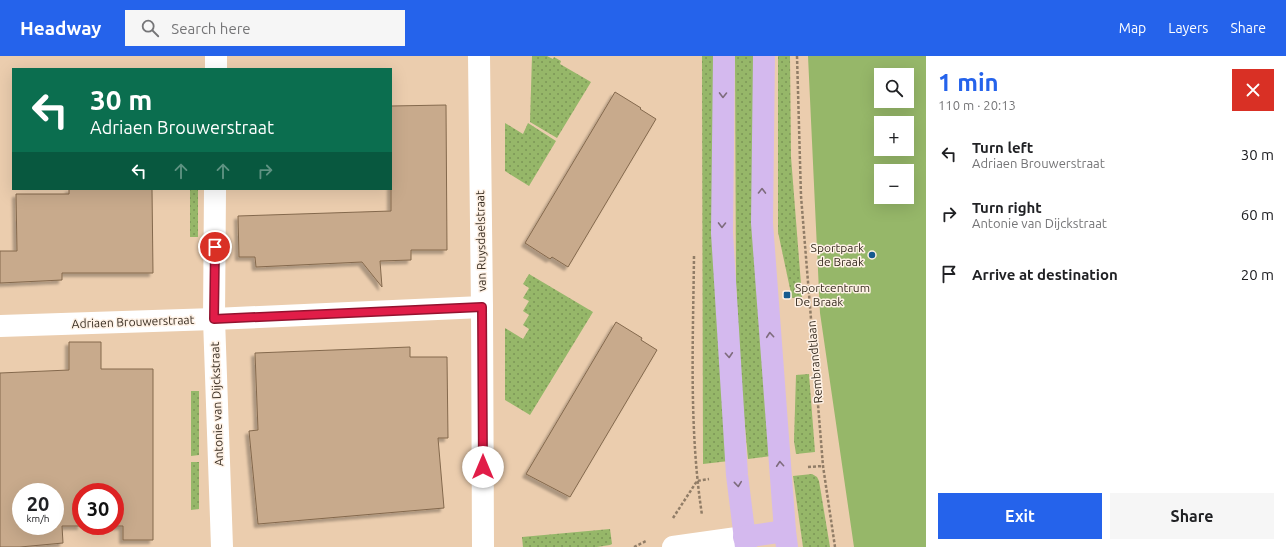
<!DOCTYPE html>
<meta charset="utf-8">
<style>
:root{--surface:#fff;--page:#f6f6f6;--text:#202124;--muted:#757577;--accent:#2563eb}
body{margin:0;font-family:Ubuntu,sans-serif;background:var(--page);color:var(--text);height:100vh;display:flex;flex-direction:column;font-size:15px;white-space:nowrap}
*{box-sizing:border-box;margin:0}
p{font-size:13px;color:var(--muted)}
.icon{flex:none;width:22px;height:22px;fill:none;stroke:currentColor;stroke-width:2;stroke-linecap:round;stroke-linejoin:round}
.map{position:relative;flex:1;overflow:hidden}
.drawer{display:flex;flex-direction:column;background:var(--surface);width:360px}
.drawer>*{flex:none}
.guide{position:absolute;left:12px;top:12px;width:380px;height:122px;border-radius:0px;box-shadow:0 4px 16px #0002;background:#0b6e4f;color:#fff;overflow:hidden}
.tools{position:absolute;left:874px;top:12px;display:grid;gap:8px}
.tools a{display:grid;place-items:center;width:40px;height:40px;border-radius:0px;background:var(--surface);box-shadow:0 4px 16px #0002;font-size:20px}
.speed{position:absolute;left:12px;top:427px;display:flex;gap:8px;font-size:20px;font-weight:700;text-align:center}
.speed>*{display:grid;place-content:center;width:52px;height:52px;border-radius:50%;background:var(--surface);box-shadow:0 4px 16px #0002;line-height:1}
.speed small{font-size:10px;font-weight:400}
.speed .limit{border:6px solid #d22;background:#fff;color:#111}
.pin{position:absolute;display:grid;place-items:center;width:34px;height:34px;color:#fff;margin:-17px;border:2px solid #fff;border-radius:50%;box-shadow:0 1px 4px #0007}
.me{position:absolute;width:44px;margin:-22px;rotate:0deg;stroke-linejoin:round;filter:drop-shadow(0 0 3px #0008)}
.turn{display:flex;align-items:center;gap:14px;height:84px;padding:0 12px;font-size:18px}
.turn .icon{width:52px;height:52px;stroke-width:2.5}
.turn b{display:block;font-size:28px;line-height:34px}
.lanes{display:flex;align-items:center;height:38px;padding:0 12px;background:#0003;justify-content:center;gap:20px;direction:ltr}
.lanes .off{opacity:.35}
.round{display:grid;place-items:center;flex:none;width:42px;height:42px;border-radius:0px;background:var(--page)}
.headline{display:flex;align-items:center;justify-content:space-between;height:68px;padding:0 12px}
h1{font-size:24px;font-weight:600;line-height:30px;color:var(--accent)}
.primary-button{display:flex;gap:8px;margin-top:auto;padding:8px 12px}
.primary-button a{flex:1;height:46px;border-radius:0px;background:var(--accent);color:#fff;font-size:16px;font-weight:600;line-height:46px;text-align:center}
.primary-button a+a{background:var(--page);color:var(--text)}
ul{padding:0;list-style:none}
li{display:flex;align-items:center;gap:12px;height:60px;padding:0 12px}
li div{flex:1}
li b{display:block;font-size:15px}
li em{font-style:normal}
header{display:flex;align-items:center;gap:24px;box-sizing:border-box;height:56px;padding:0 20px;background:var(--accent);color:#fff}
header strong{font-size:19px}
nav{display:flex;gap:22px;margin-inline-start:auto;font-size:14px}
.search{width:280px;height:36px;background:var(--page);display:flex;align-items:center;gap:10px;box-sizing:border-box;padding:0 14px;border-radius:0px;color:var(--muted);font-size:15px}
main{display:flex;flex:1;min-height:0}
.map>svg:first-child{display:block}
.grass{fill:url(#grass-dots)}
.garden{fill:#96b769;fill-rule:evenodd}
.building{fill:#c8aa8c;stroke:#84694d;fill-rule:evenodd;filter:url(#shadow)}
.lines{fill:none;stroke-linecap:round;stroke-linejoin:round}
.path{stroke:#917d67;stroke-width:2.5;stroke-dasharray:3 2;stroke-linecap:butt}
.minor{stroke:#fff;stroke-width:22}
.major{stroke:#d4b9ee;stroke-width:22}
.oneway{stroke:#7e6c7d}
.route-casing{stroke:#92132f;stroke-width:10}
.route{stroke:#e11d48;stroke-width:7}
.poi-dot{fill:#165a8f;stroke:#fef1e5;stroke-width:1.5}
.labels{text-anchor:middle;stroke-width:3;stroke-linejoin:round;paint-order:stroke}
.street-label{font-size:12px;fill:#382d21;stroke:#fef1e5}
.poi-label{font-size:12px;fill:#382d21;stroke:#fef1e5;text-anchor:end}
</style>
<header>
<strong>Headway</strong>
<div class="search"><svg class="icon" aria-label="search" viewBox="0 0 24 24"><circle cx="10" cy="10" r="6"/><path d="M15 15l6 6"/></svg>Search here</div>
<nav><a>Map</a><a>Layers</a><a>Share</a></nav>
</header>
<main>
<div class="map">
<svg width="926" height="491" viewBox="0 0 926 491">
<defs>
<pattern id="grass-dots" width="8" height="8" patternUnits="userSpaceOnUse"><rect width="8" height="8" fill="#96b769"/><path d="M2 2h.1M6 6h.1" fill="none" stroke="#7b9556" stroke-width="1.8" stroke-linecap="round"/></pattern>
<filter id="shadow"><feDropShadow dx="-3.5" dy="3.5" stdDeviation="1" flood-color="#0004"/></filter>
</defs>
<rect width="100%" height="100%" fill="#ebcdae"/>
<g class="grass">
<polygon points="532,0 547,0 553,3 554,1 561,5 560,8 591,26 557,82 530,66"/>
<polygon points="702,0 715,0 729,405 703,408"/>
<polygon points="735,0 757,0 771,400 748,403 741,328 736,227"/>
<polygon points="778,0 790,0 791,101 802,241 792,242 778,176"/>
<polygon points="505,67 523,78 528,67 556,85 529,130 505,115"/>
<rect x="190" y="133" width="8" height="48"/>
<polygon points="529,218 593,256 530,359 505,344 505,272 523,283 529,273 523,269 529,259 523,255 529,245 523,242 529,232 523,228"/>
<polygon points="809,318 815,396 796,398 794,385 796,319"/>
<polygon points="191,335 199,335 199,399 191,400"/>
<polygon points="191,406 199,406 199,453 191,454"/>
<polygon points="812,418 817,421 819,425 830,491 803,491 793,420"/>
<polygon points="610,473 612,488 610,489 597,491 523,491 522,481"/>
</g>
<path class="garden" d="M808,0H926V491H854L820,257ZM881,19H907V45H881ZM881,67H907V93H881ZM881,115H907V141H881Z"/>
<g class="building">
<polygon points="615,36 641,52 640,53 656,63 568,211 552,201 550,203 525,187"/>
<polygon points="446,49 447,194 411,194 411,204 380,205 382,231 362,206 256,211 255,201 239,201 238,160 391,155 391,50"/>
<polygon points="69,133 152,133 153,217 62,217 62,224 0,227 0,195 17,195 16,138 69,138"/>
<polygon points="616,266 642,282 641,284 657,294 570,441 526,418"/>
<path d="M69,286H101V313H153V484H123V470H115V436H81V470H62L63,487L20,491H0V317L69,314ZM21,436H55V470H21Z"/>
<polygon points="410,291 410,301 447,301 448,382 438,382 444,452 258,468 249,375 258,374 255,297"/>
</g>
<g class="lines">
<g class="path">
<polyline points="797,0 801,140 823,410 835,491"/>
<path d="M694,200C693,287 689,374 702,459"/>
<polyline points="808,411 823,410"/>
<polyline points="673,462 697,425 709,423"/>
<polyline points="634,491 646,485"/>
</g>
<g class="minor">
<polyline points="479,0 482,251 483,491"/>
<polyline points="216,13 216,0"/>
<polyline points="215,133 214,263 222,491"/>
<polyline points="0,270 214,263 482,251"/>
<polyline points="673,491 744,481"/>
</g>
<g class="major">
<polyline points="724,0 722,177 737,419 746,491"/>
<polyline points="764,0 762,167 785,475 787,491"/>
<polyline points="744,481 785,475"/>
</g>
</g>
<defs><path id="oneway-chevron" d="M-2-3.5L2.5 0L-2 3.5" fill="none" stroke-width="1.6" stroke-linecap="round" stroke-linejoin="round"/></defs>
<g class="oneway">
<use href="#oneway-chevron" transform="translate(723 39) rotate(91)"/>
<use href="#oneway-chevron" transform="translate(762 135) rotate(-89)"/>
<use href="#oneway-chevron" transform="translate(722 169) rotate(91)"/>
<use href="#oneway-chevron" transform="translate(770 279) rotate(-95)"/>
<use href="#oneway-chevron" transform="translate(729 299) rotate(86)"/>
<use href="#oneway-chevron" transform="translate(780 408) rotate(-94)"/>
<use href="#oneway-chevron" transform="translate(738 428) rotate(84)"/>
</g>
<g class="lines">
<g class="route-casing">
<polyline id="route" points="215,191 214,263 482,251 483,411"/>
</g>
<use href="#route" class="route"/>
</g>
<g class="poi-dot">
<circle cx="872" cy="199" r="4"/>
<rect x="783" y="235" width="8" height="8" rx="2"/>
</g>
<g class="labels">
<g class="street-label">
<text transform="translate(481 185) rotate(-91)" y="4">van Ruysdaelstraat</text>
<text transform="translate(133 266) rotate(-2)" y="4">Adriaen Brouwerstraat</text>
<text transform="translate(815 306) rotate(-95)" y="4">Rembrandtlaan</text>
<text transform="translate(217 348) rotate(-92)" y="4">Antonie van Dijckstraat</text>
</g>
<g class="poi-label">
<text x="864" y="196">Sportpark<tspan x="864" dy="14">de Braak</tspan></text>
<text x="795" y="236" text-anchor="start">Sportcentrum<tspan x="795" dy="14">De Braak</tspan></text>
</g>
</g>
</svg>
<div class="tools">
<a><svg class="icon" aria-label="search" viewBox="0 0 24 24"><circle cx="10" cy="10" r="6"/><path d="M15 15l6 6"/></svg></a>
<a>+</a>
<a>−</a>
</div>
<div class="speed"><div>20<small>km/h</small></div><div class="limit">30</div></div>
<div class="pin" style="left:215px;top:191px;background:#d93025"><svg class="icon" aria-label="arrive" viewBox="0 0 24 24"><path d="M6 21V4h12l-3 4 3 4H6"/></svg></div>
<svg class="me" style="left:483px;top:411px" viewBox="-20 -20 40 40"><circle r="19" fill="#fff"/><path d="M0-13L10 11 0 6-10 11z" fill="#e11d48"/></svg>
<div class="guide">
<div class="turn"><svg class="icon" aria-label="left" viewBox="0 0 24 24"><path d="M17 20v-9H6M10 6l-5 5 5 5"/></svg><div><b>30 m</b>Adriaen Brouwerstraat</div></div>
<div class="lanes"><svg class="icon" aria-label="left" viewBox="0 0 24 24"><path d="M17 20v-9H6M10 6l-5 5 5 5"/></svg><svg class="icon off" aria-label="ahead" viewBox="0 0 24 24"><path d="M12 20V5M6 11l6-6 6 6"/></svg><svg class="icon off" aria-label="ahead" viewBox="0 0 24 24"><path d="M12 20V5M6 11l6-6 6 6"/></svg><svg class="icon off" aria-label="right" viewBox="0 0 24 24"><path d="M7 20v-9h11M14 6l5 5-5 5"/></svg></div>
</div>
</div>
<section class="drawer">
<div class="headline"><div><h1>1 min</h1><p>110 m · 20:13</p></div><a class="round" style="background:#d93025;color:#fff"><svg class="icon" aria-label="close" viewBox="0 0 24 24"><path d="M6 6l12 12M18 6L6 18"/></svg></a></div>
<ul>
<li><svg class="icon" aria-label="left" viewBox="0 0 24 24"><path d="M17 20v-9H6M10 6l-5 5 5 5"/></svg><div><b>Turn left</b><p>Adriaen Brouwerstraat</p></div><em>30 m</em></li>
<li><svg class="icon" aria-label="right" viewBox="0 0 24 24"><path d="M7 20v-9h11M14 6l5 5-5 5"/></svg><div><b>Turn right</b><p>Antonie van Dijckstraat</p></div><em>60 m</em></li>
<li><svg class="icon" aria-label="arrive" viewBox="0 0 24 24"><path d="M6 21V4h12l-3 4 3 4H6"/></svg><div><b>Arrive at destination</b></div><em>20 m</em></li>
</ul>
<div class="primary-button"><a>Exit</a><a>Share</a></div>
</section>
</main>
